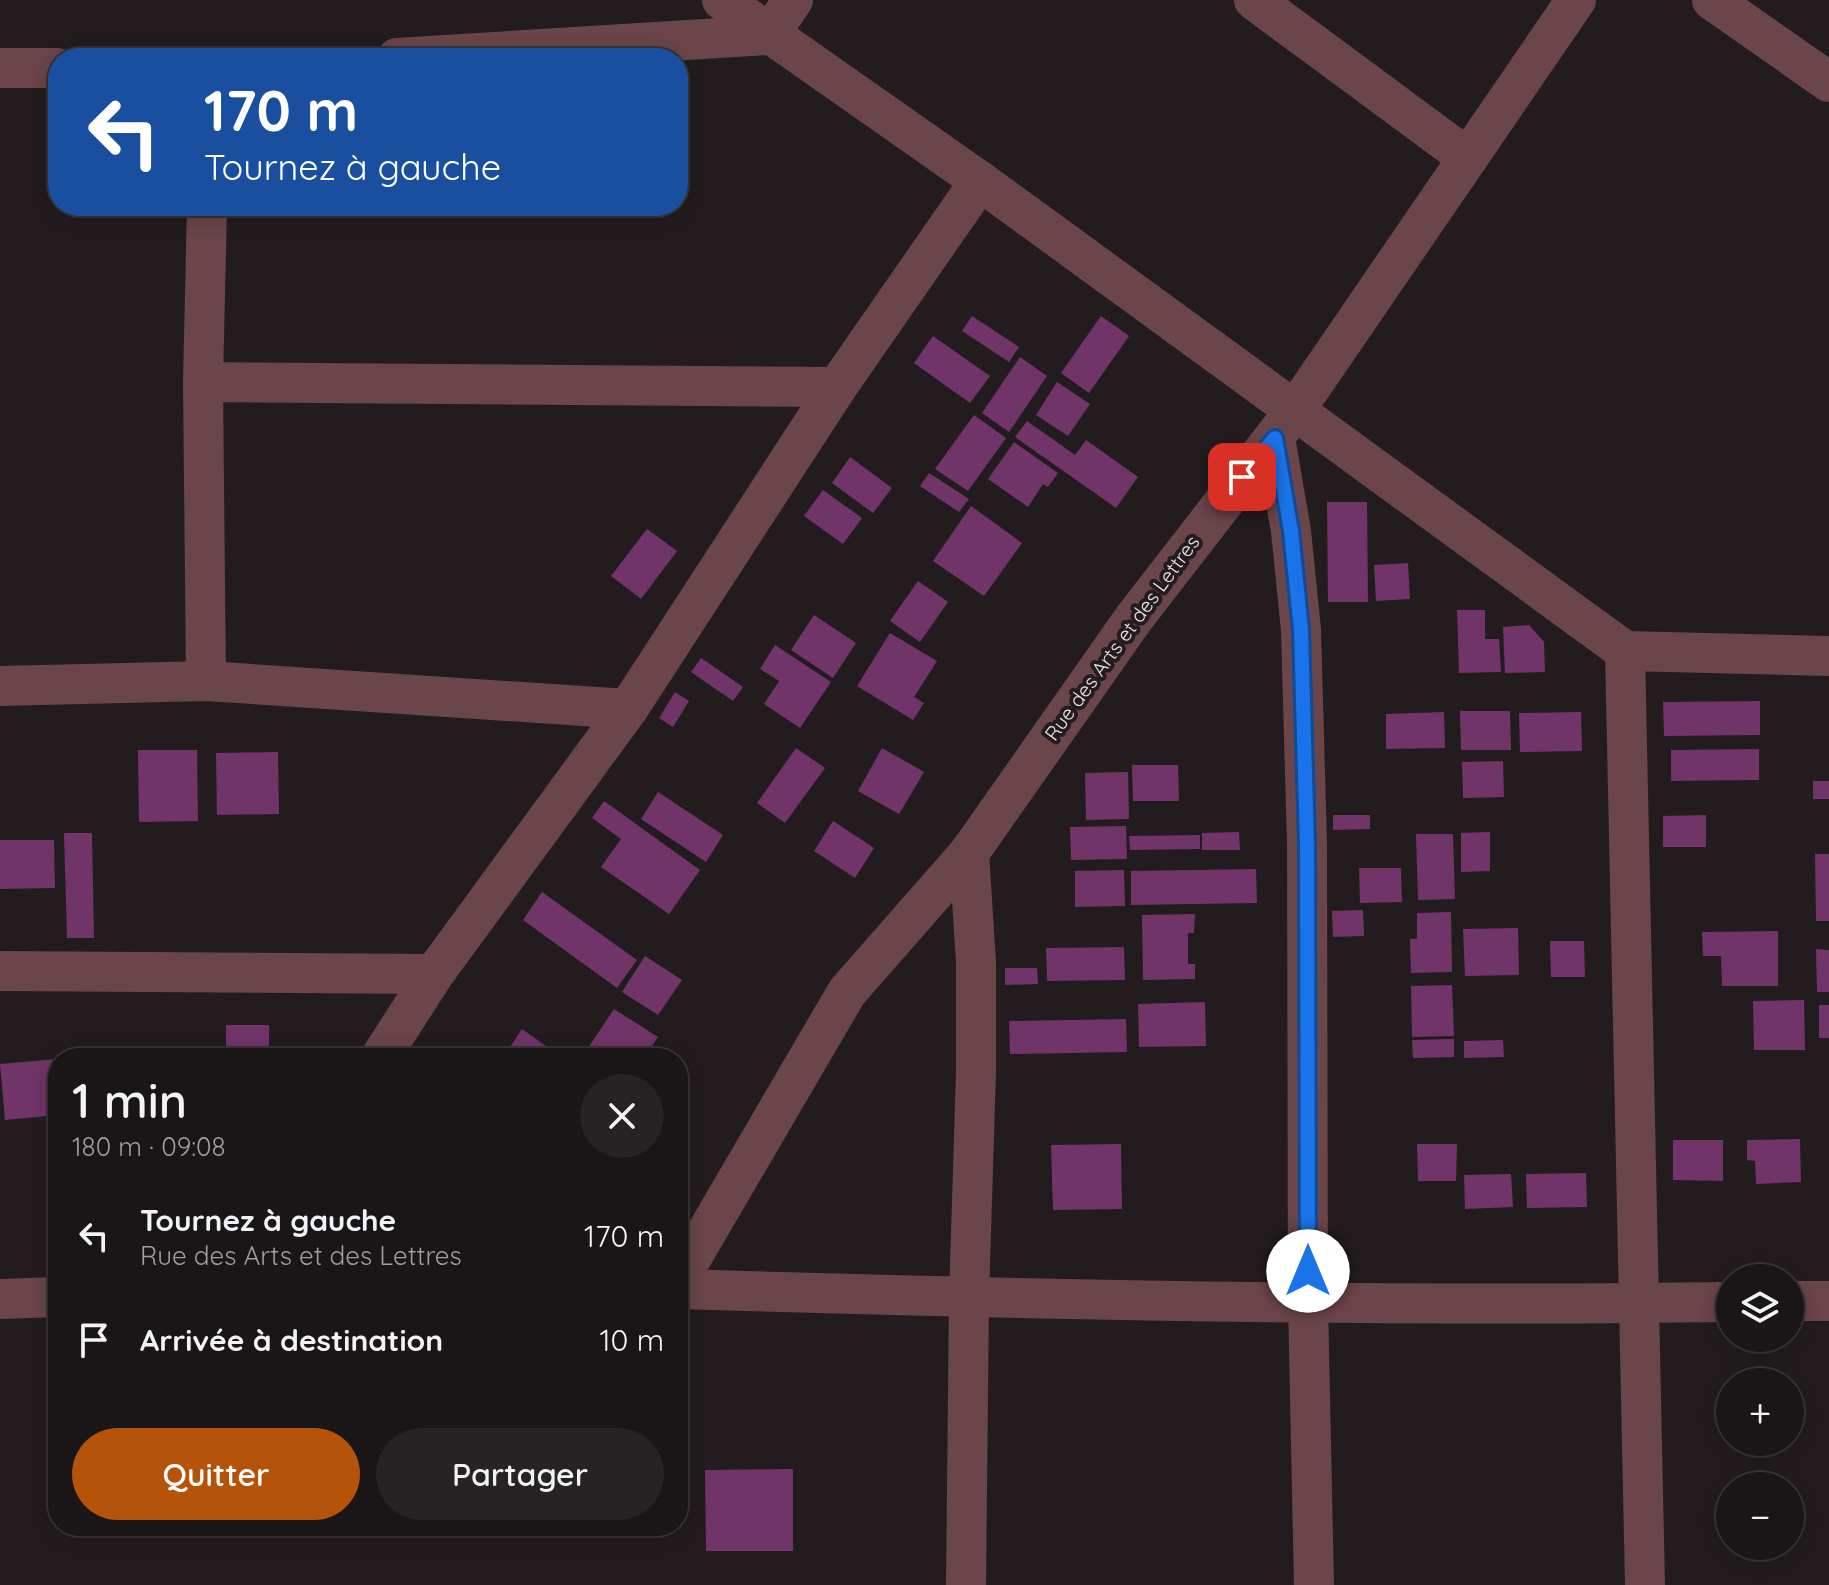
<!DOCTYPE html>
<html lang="fr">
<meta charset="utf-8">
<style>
:root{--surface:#1a1517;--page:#272224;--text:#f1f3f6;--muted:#9f9fa1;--line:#383436;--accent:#b45309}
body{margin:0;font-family:Quicksand,sans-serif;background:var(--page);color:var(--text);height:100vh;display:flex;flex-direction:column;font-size:30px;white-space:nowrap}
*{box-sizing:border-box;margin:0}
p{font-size:26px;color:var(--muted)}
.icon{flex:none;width:44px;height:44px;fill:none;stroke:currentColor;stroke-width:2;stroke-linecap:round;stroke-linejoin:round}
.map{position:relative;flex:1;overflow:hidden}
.details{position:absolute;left:48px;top:1048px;width:640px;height:488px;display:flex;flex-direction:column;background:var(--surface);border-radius:32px;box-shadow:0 4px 20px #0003,0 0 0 2px var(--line)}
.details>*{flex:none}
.banner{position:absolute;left:48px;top:48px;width:640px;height:168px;border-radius:32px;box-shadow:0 4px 20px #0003,0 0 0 2px var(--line);background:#1a4fa0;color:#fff;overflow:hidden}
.tools{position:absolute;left:1716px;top:1264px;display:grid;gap:16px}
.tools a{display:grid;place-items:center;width:88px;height:88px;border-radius:50%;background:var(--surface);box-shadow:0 4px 20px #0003,0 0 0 2px var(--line);font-size:40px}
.pin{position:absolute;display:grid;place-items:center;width:68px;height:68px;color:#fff;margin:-34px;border-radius:16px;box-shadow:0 4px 12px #0006}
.me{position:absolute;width:88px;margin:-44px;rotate:0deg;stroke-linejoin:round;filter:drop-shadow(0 0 6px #0008)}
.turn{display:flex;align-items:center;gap:28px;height:168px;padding:0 24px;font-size:36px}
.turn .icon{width:104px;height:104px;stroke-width:2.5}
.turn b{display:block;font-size:56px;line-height:68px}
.round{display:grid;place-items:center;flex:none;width:84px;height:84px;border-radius:42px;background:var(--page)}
.head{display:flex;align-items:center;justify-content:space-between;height:136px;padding:0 24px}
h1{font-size:48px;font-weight:600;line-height:60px}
.primary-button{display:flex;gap:16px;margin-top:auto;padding:16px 24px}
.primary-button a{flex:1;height:92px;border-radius:48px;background:var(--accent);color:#fff;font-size:32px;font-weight:600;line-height:92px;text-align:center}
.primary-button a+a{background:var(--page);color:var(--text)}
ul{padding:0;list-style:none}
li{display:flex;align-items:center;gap:24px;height:104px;padding:0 24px}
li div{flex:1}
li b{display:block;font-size:30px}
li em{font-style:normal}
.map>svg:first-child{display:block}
.building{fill:#713469}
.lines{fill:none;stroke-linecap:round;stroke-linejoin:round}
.minor{stroke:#6a4549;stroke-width:40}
.route-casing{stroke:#114b97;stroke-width:20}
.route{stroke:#1a73e8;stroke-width:14}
.labels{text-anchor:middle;stroke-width:8;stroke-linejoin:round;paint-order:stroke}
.street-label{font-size:20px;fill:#ede8ea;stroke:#231c1f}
</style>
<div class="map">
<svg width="1829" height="1585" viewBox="0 0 1829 1585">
<rect width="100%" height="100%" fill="#231c1f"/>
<g class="building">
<polygon points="972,316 1019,347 1009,362 962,331"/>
<polygon points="1101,316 1129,336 1089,393 1061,373"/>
<polygon points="933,336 990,376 970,403 914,363"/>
<polygon points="1020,357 1047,376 1009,432 982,413"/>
<polygon points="1057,382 1090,404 1068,436 1036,415"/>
<polygon points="974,415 1006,438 968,491 935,469"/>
<polygon points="1027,421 1075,455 1086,440 1138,477 1116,508 1015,437"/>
<polygon points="1014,442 1058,473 1048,487 1043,484 1028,507 988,479"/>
<polygon points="850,457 892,488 873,513 832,483"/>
<polygon points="929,473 969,499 959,512 920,486"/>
<polygon points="823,490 862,518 843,544 804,516"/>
<polygon points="1327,502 1367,502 1368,602 1328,602"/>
<polygon points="971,506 1022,543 984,596 933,561"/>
<polygon points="647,529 677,551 641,599 611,576"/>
<polygon points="1408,563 1410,599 1376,601 1374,565"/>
<polygon points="918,581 948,602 920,642 890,621"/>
<polygon points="1457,610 1485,610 1485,639 1499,639 1501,672 1459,673"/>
<polygon points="814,615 856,643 833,678 791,650"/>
<polygon points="1529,625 1544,642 1545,672 1505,673 1503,627"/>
<polygon points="890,633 937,661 914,697 924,703 913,720 857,686"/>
<polygon points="775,645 831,682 800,728 764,704 779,681 760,669"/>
<polygon points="701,658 743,687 733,701 691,672"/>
<polygon points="675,692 689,701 673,727 659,718"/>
<polygon points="1760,701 1760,735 1664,736 1663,702"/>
<polygon points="1460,711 1510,711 1511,750 1461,750"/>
<polygon points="1444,712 1445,748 1386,749 1386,714"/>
<polygon points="1581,712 1582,751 1520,752 1519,713"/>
<polygon points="796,748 825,768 785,823 757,803"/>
<polygon points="882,748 924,772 899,814 858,791"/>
<polygon points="1759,749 1759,780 1671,781 1671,750"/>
<polygon points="138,750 197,750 198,821 139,822"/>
<polygon points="278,752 279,814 217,815 216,753"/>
<polygon points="1503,761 1504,797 1463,798 1462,762"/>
<polygon points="1132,765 1178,765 1179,801 1133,801"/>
<polygon points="1128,772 1129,819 1086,820 1085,773"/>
<rect x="1813" y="781" width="16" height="18"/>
<polygon points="658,792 723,835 706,862 641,819"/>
<polygon points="604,801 700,870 669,914 601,867 621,839 592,818"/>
<polygon points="1333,815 1370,815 1370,829 1333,830"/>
<polygon points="1706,815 1706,847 1663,847 1663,816"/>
<polygon points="833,821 874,848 855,878 814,851"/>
<polygon points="1126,826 1127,859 1071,860 1070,827"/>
<polygon points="1239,832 1240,850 1202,850 1202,833"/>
<polygon points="1490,832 1490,871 1461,872 1461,833"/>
<polygon points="64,833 92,833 94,938 67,938"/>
<polygon points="1416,834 1453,834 1455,899 1418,900"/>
<polygon points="1200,835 1200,849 1130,850 1129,836"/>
<polygon points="0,840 54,840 55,888 0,889"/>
<polygon points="1815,854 1829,854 1829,921 1816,921"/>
<polygon points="1359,868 1401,868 1402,902 1360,903"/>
<polygon points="1256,869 1257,903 1131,905 1131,871"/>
<polygon points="1124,870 1125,906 1075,907 1075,871"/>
<polygon points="542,892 637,960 617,988 523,920"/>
<polygon points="1363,910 1364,936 1333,937 1332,911"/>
<polygon points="1451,912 1452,972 1411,973 1410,939 1417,939 1417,913"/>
<polygon points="1195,914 1194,933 1188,933 1188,964 1195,964 1195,979 1143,980 1142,915"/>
<polygon points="1518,928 1519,975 1465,976 1463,929"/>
<polygon points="1778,931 1778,986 1722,986 1721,956 1703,956 1702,932"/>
<polygon points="1550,941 1584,941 1585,977 1551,977"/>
<polygon points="1124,947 1125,980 1047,981 1046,948"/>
<polygon points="1816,949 1829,950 1829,992 1817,992"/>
<polygon points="645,956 682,980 658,1015 622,992"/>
<polygon points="1005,968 1037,968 1038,984 1005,985"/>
<polygon points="1452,985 1454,1036 1412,1037 1411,986"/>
<polygon points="1804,1000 1805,1050 1754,1050 1753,1001"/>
<polygon points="1205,1002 1206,1046 1139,1047 1138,1004"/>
<rect x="1819" y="1005" width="10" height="33"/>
<polygon points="614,1009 658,1037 644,1058 597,1058 586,1051"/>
<polygon points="1126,1019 1127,1052 1010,1054 1009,1021"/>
<rect x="226" y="1025" width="43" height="33"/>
<polygon points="522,1029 557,1054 554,1058 503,1058"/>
<polygon points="1454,1039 1454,1057 1413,1058 1412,1040"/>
<polygon points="1503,1040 1504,1057 1464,1058 1464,1041"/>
<polygon points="57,1059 58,1115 5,1120 0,1064"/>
<polygon points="1800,1139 1801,1182 1756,1184 1755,1161 1747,1160 1747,1140"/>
<polygon points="1673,1140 1723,1140 1723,1181 1673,1180"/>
<polygon points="1121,1144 1122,1209 1053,1210 1051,1145"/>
<polygon points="1417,1144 1457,1144 1456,1181 1418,1181"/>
<polygon points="1586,1173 1587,1207 1527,1208 1526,1174"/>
<polygon points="1511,1174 1513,1207 1465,1209 1464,1175"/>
<polygon points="793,1469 793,1551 706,1551 705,1470"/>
</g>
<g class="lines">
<g class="minor">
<polyline points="722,0 980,181 1625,651 1829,656"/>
<polyline points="1254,0 1468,158"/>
<polyline points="1712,0 1829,82"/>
<polyline points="397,58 769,35 793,0"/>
<polyline points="0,68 58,68"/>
<polyline points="203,382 837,387"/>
<polyline points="1275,438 1291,531 1301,630 1307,844 1308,1302 1314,1585"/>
<polyline points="1625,651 1645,1585"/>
<polyline points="206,681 203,382 207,206"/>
<polyline points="0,686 206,681 628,709"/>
<polyline points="0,971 434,974"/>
<polyline points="380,1058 434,974 628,709 837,387 980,181"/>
<polyline points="678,1281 847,992 969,853 1134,618 1296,409 1576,0"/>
<path d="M678,1289C1028,1300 1379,1307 1730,1302"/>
<polyline points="0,1299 58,1297"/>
<polyline points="1790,1301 1829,1301"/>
<polyline points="966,1585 969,1298 976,1071 976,962 969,853"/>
</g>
</g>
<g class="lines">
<g class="route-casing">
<polyline id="route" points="1242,477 1275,438 1291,531 1301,630 1307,844 1308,1271"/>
</g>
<use href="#route" class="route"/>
</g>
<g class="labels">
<g class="street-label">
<text transform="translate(1122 638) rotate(-54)" y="7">Rue des Arts et des Lettres</text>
</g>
</g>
</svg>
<div class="tools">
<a><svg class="icon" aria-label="layers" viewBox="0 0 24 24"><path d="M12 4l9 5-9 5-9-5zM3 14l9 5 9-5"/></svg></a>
<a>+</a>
<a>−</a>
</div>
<div class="pin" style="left:1242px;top:477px;background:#d93025"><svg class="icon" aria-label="arrive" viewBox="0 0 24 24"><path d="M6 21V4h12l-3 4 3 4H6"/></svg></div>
<svg class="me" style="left:1308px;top:1271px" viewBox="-20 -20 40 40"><circle r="19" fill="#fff"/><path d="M0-13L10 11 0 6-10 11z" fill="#1a73e8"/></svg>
<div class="banner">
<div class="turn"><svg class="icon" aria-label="left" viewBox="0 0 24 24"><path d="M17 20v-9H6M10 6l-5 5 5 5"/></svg><div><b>170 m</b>Tournez à gauche</div></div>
</div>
<section class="details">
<div class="head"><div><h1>1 min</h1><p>180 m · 09:08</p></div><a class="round"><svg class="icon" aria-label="close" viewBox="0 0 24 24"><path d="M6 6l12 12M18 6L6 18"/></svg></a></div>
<ul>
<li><svg class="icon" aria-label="left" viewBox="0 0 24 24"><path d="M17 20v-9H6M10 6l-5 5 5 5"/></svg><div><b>Tournez à gauche</b><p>Rue des Arts et des Lettres</p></div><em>170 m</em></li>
<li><svg class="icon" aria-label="arrive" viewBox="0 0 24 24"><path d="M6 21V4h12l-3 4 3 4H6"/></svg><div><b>Arrivée à destination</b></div><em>10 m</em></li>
</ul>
<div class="primary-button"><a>Quitter</a><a>Partager</a></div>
</section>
</div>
